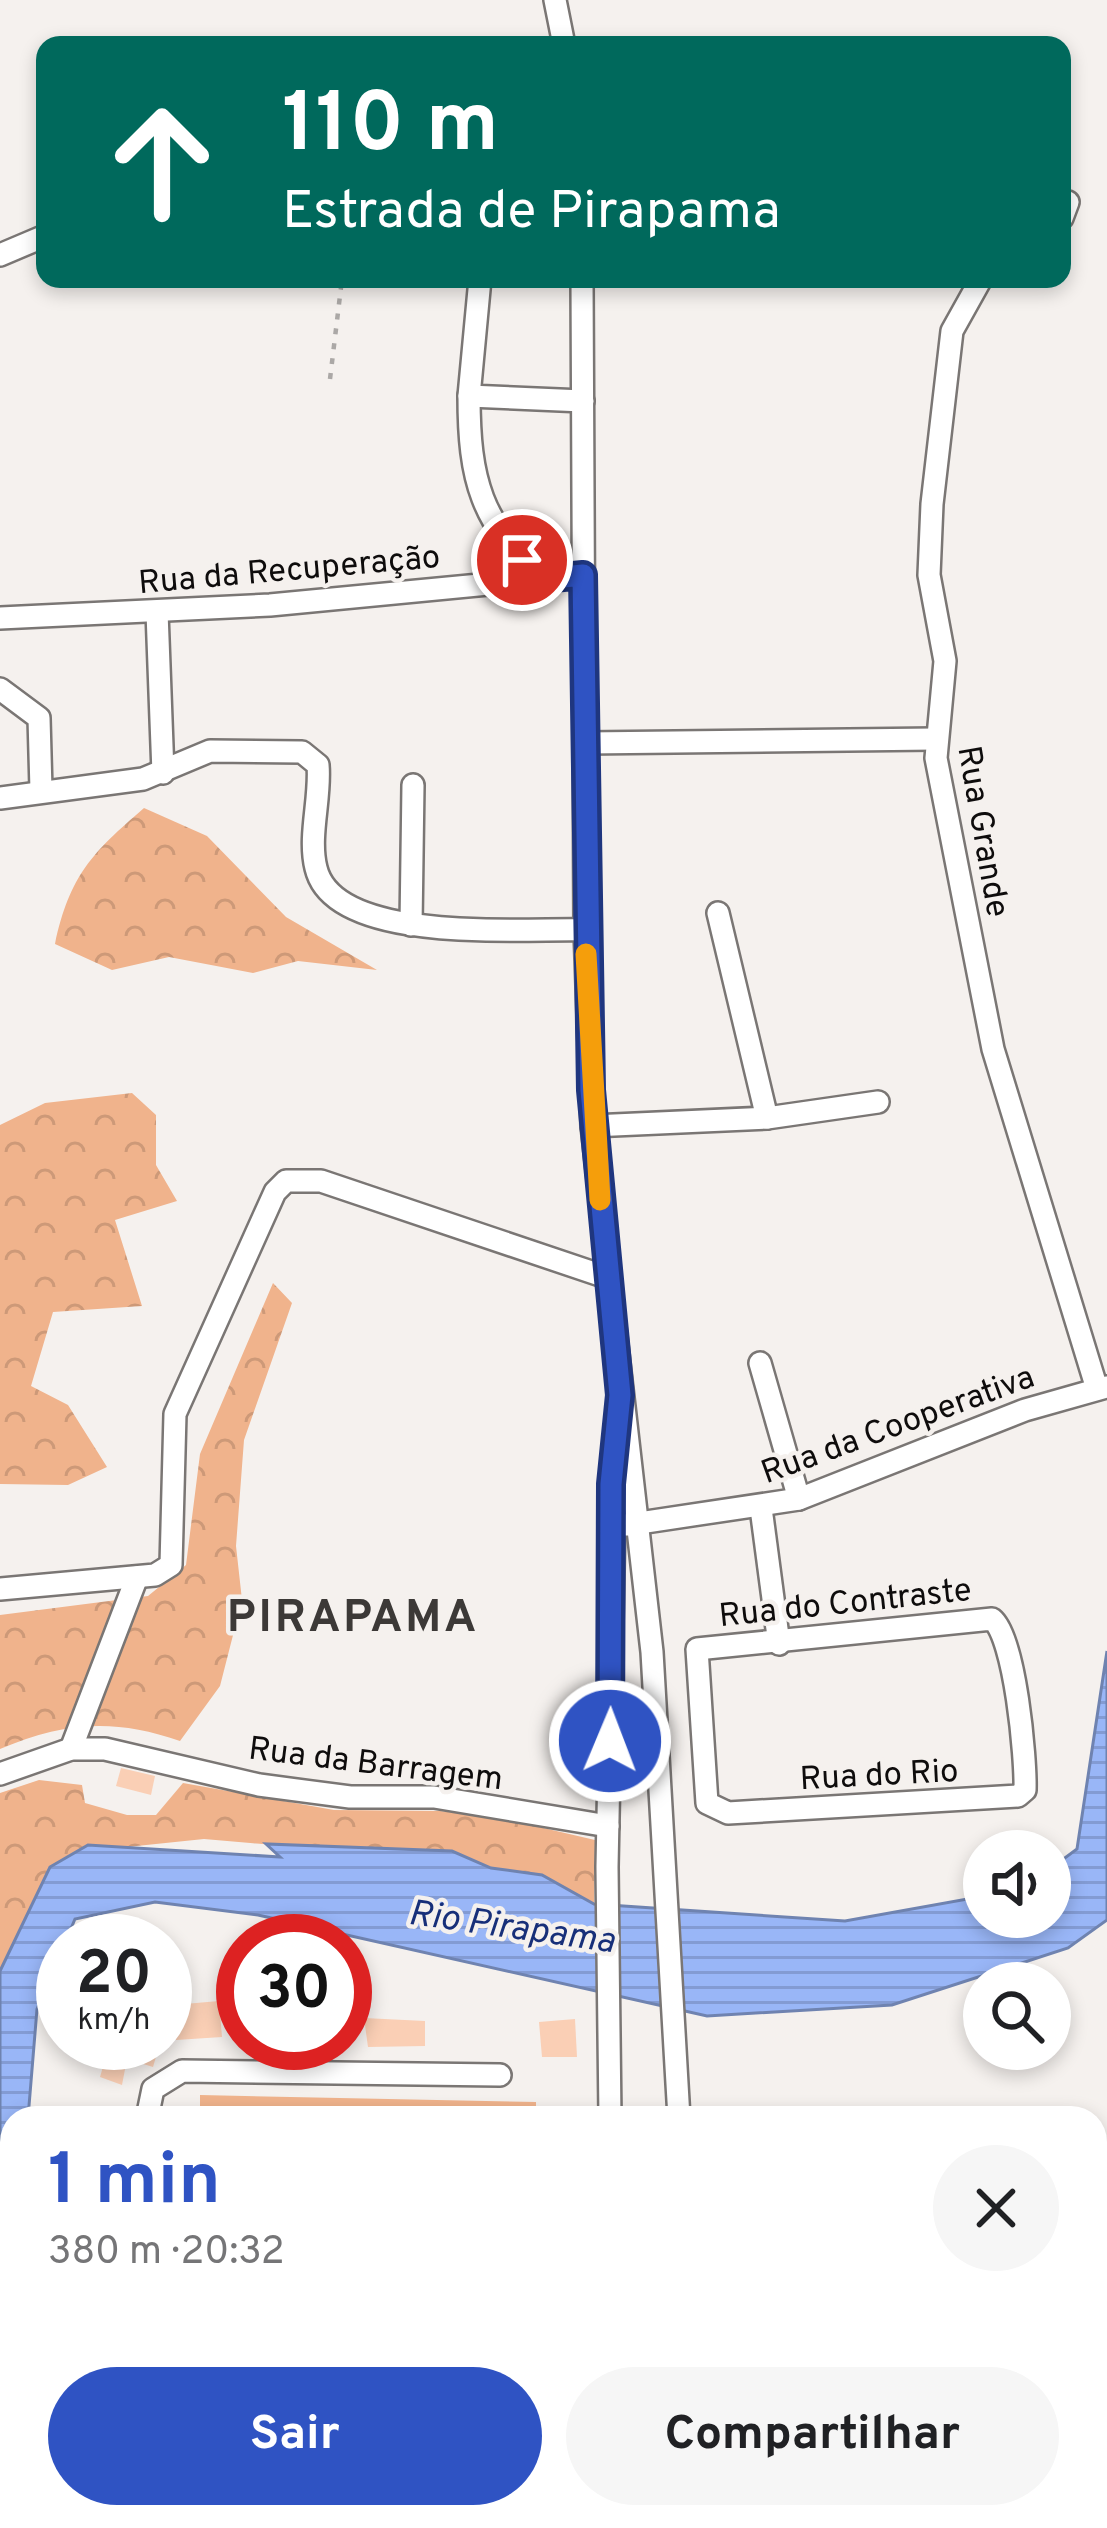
<!DOCTYPE html>
<html lang="pt">
<meta charset="utf-8">
<style>
:root{--surface:#fff;--page:#f6f6f6;--text:#202124;--muted:#757577;--accent:#2f53c3}
body{margin:0;font-family:Overpass,sans-serif;background:var(--page);color:var(--text);height:100vh;display:flex;flex-direction:column;font-size:45px;white-space:nowrap}
*{box-sizing:border-box;margin:0}
p{font-size:39px;color:var(--muted)}
.icon{flex:none;width:66px;height:66px;fill:none;stroke:currentColor;stroke-width:2;stroke-linecap:round;stroke-linejoin:round}
.map{position:relative;flex:1;overflow:hidden}
.side{position:absolute;left:0px;top:2106px;width:1107px;height:423px;display:flex;flex-direction:column;background:var(--surface);border-radius:36px 36px 0 0;box-shadow:0 6px 18px #0003}
.side>*{flex:none}
.hud{position:absolute;left:36px;top:36px;width:1035px;height:252px;border-radius:24px;box-shadow:0 6px 18px #0003;background:#00695c;color:#fff;overflow:hidden}
.tools{position:absolute;left:963px;top:1830px;display:grid;gap:24px}
.tools a{display:grid;place-items:center;width:108px;height:108px;border-radius:50%;background:var(--surface);box-shadow:0 6px 18px #0003;font-size:60px}
.speed{position:absolute;left:36px;top:1914px;display:flex;gap:24px;font-size:60px;font-weight:700;text-align:center}
.speed>*{display:grid;place-content:center;width:156px;height:156px;border-radius:50%;background:var(--surface);box-shadow:0 6px 18px #0003;line-height:1}
.speed small{font-size:30px;font-weight:400}
.speed .limit{border:18px solid #d22;background:#fff;color:#111}
.pin{position:absolute;display:grid;place-items:center;width:102px;height:102px;color:#fff;margin:-51px;border:6px solid #fff;border-radius:50%;box-shadow:0 3px 12px #0007}
.me{position:absolute;width:132px;margin:-66px;rotate:1deg;stroke-linejoin:round;filter:drop-shadow(0 0 9px #0008)}
.turn{display:flex;align-items:center;gap:42px;height:252px;padding:0 48px;font-size:54px}
.turn .icon{width:156px;height:156px;stroke-width:2.5}
.turn b{display:block;font-size:84px;line-height:102px}
.round{display:grid;place-items:center;flex:none;width:126px;height:126px;border-radius:63px;background:var(--page)}
.headline{display:flex;align-items:center;justify-content:space-between;height:204px;padding:0 48px}
h1{font-size:72px;font-weight:700;line-height:90px;color:var(--accent)}
.button{display:flex;gap:24px;margin-top:auto;padding:24px 48px}
.button a{flex:1;height:138px;border-radius:72px;background:var(--accent);color:#fff;font-size:48px;font-weight:700;line-height:138px;text-align:center}
.button a+a{background:var(--page);color:var(--text)}
.map>svg:first-child{display:block}
.grass{fill:#f0b38c}
.forest{fill:url(#forest-crowns)}
.water{fill:url(#water-rules);stroke:#6f83b0;stroke-width:3}
.building{fill:#facfb5}
.lines{fill:none;stroke-linecap:round;stroke-linejoin:round}
.minor-casing{stroke:#7a7674;stroke-width:26}
.path{stroke:#aba8a6;stroke-width:4.5;stroke-dasharray:6 9;stroke-linecap:butt}
.minor{stroke:#fff;stroke-width:21}
.route-casing{stroke:#1f367f;stroke-width:30}
.route{stroke:#2f53c3;stroke-width:21}
.slow{stroke:#f59e0b;stroke-width:21}
.labels{text-anchor:middle;stroke-width:9;stroke-linejoin:round;paint-order:stroke}
.street-label{font-size:33px;fill:#0e0c0c;stroke:#f5f1ee}
.water-label{font-size:36px;font-style:italic;fill:#172f79;stroke:#f5f1ee}
.district-label{font-size:45px;font-weight:bold;letter-spacing:3px;fill:#3c3937;stroke:#f5f1ee}
</style>
<div class="map">
<svg width="1107" height="2528" viewBox="0 0 1107 2528">
<defs>
<pattern id="forest-crowns" width="20" height="18" patternUnits="userSpaceOnUse" patternTransform="scale(3)"><rect width="20" height="18" fill="#f0b38c"/><path d="M2 6a3 3 0 1 1 6 0M12 15a3 3 0 1 1 6 0" fill="none" stroke="#cd9978"/></pattern>
<pattern id="water-rules" width="6" height="5" patternUnits="userSpaceOnUse" patternTransform="scale(3)"><rect width="6" height="5" fill="#99b6f7"/><path d="M0 2.5h6" fill="none" stroke="#839bd3"/></pattern>
</defs>
<rect width="100%" height="100%" fill="#f5f1ee"/>
<polygon class="grass" points="200,2095 536,2102 536,2118 200,2118"/>
<g class="forest">
<path d="M144,808L207,836L286,917L377,970L298,961L253,973L169,957L112,970L55,944C70,875 92,853 144,808Z"/>
<polygon points="132,1093 156,1115 156,1165 177,1201 115,1220 142,1306 53,1312 31,1386 68,1405 107,1467 68,1485 0,1484 0,1125 45,1103"/>
<path d="M273,1283L292,1303L244,1440L236,1546L242,1600L220,1686L180,1741C114,1718 64,1722 0,1749V1615L148,1596L186,1565L200,1454Z"/>
<polygon points="39,1780 82,1785 85,1803 127,1815 156,1815 183,1783 334,1810 440,1811 505,1819 595,1840 594,1904 542,1875 491,1868 452,1851 330,1850 204,1839 127,1847 88,1845 50,1867 0,1971 0,1793"/>
</g>
<polygon class="water" points="1107,1651 1107,1920 1068,1948 892,2005 707,2016 258,1915 155,1902 75,1919 37,2009 28,2118 12,2118 7,2354 0,2381 0,1971 50,1867 88,1845 280,1857 266,1844 452,1851 491,1868 542,1875 594,1904 845,1921 984,1896 984,1917 1050,1917 1050,1869 1077,1849"/>
<g class="building">
<polygon points="121,1768 155,1776 151,1795 116,1786"/>
<polygon points="219,2001 222,2037 176,2040 173,2005"/>
<polygon points="364,2018 425,2021 425,2046 368,2047"/>
<polygon points="575,2019 577,2057 542,2057 539,2022"/>
<polygon points="90,2043 160,2043 153,2067 127,2059 122,2085 100,2077 107,2053"/>
</g>
<g class="lines">
<g class="minor-casing">
<g id="minor">
<polyline points="555,0 564,45"/>
<polyline points="1062,218 1068,202"/>
<polyline points="0,255 45,236"/>
<polyline points="480,279 469,396 583,401"/>
<polyline points="582,279 585,930 592,1126 652,1652 679,2118"/>
<polyline points="981,279 952,331 932,504 929,575 945,661 936,758 993,1049 1097,1389"/>
<path d="M469,396C469,480 481,523 543,579"/>
<polyline points="157,612 163,773"/>
<polyline points="0,618 270,605 583,575"/>
<polyline points="0,689 39,718 41,790"/>
<polyline points="586,743 935,739"/>
<path d="M0,798L143,779L210,751L302,752L318,765C321,798 308,836 316,868C334,945 523,928 585,930"/>
<polyline points="718,913 767,1118"/>
<polyline points="411,925 413,785"/>
<polyline points="592,1126 767,1118 878,1102"/>
<polyline points="760,1363 799,1499"/>
<polyline points="761,1508 779,1644"/>
<polyline points="626,1525 799,1499 1025,1410 1106,1387"/>
<polyline points="0,1589 155,1575 171,1565 175,1414 275,1192 286,1181 321,1181 606,1277"/>
<path d="M992,1619C1015,1637 1026,1758 1025,1790L1018,1796L728,1813L707,1803L697,1649Z"/>
<polyline points="71,1749 137,1577"/>
<polyline points="0,1774 71,1749 105,1749 259,1785 350,1797 434,1797 608,1826"/>
<polyline points="147,2118 153,2089 182,2071 500,2075"/>
<polyline points="610,2118 607,1867 616,1423"/>
<polyline points="359,2517 372,2528"/>
<polyline points="615,2528 615,2517"/>
<polyline points="660,2528 661,2517"/>
</g>
</g>
<polyline class="path" points="330,379 342,279"/>
<use href="#minor" class="minor"/>
</g>
<g class="lines">
<g class="route-casing">
<polyline id="route" points="522,560 543,579 583,575 591,1090 620,1395 611,1484 610,1741"/>
</g>
<use href="#route" class="route"/>
<polyline class="slow" points="586,954 600,1200"/>
</g>
<g class="labels">
<g class="street-label">
<text transform="translate(289 568) rotate(-5)" y="12">Rua da Recuperação</text>
<text transform="translate(985 831) rotate(80)" y="12">Rua Grande</text>
<text transform="translate(897 1423) rotate(-20)" y="12">Rua da Cooperativa</text>
<text transform="translate(845 1601) rotate(-6)" y="12">Rua do Contraste</text>
<text transform="translate(376 1762) rotate(7)" y="12">Rua da Barragem</text>
<text transform="translate(879 1773) rotate(-3)" y="12">Rua do Rio</text>
</g>
<g class="water-label">
<text transform="translate(512 1925) rotate(8)" y="13">Rio Pirapama</text>
</g>
<g class="district-label">
<text x="353" y="1631">PIRAPAMA</text>
</g>
</g>
</svg>
<div class="tools">
<a><svg class="icon" aria-label="sound" viewBox="0 0 24 24"><path d="M4 9h4l5-4v14l-5-4H4zM17 9q2 3 0 6"/></svg></a>
<a><svg class="icon" aria-label="search" viewBox="0 0 24 24"><circle cx="10" cy="10" r="6"/><path d="M15 15l6 6"/></svg></a>
</div>
<div class="speed"><div>20<small>km/h</small></div><div class="limit">30</div></div>
<div class="pin" style="left:522px;top:560px;background:#d93025"><svg class="icon" aria-label="arrive" viewBox="0 0 24 24"><path d="M6 21V4h12l-3 4 3 4H6"/></svg></div>
<svg class="me" style="left:610px;top:1741px" viewBox="-20 -20 40 40"><circle r="17" fill="#2f53c3" stroke="#fff" stroke-width="3"/><path d="M0-11L8 9 0 5-8 9z" fill="#fff"/></svg>
<div class="hud">
<div class="turn"><svg class="icon" aria-label="ahead" viewBox="0 0 24 24"><path d="M12 20V5M6 11l6-6 6 6"/></svg><div><b>110 m</b>Estrada de Pirapama</div></div>
</div>
<section class="side">
<div class="headline"><div><h1>1 min</h1><p>380 m · 20:32</p></div><a class="round"><svg class="icon" aria-label="close" viewBox="0 0 24 24"><path d="M6 6l12 12M18 6L6 18"/></svg></a></div>
<div class="button"><a>Sair</a><a>Compartilhar</a></div>
</section>
</div>
